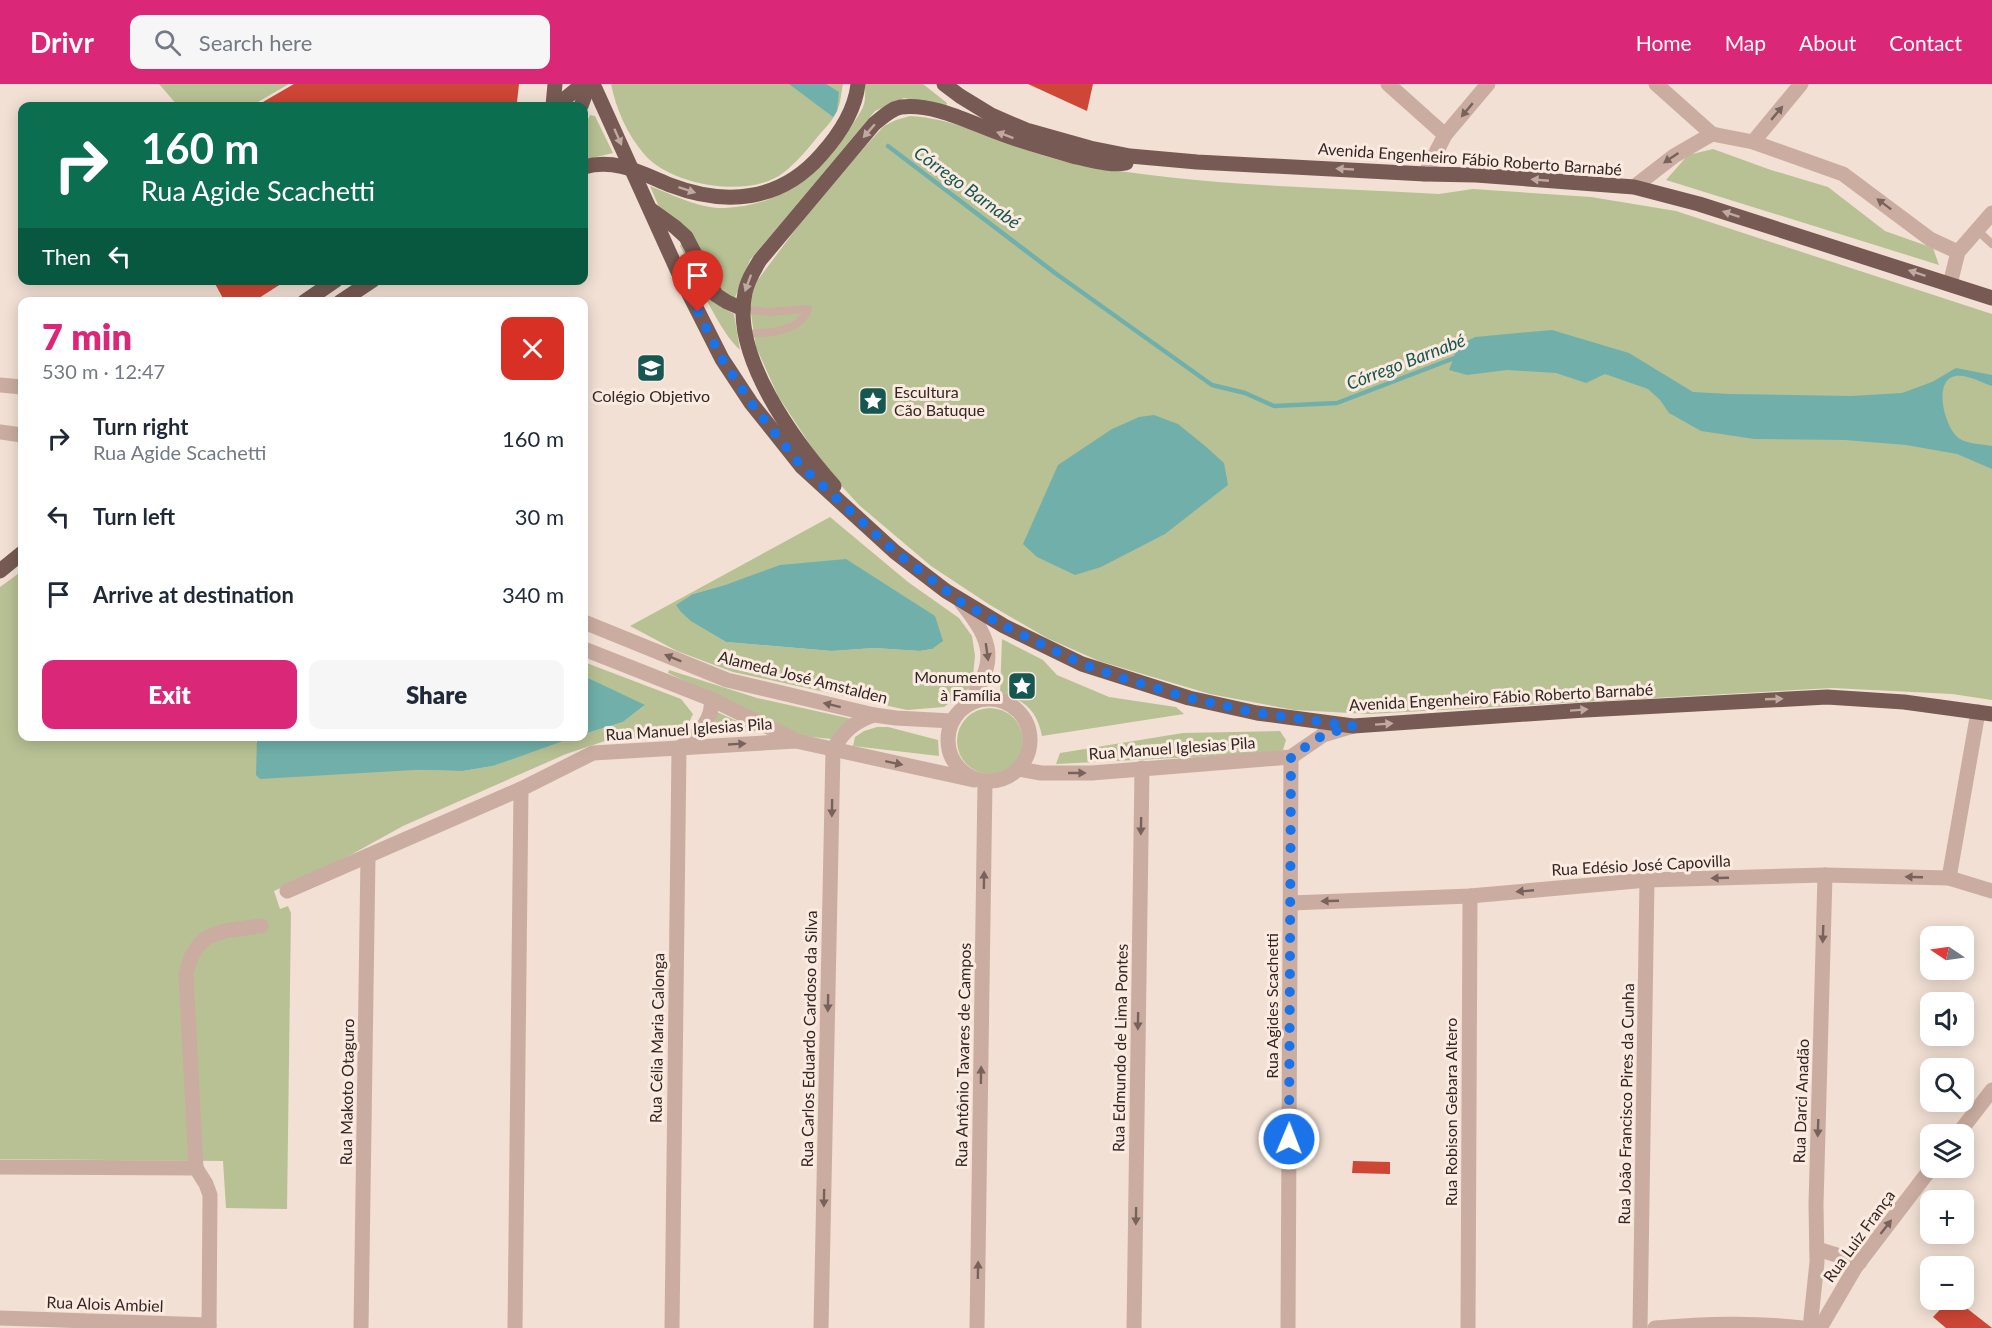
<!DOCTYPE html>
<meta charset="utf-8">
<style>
:root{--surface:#fff;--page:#f6f6f7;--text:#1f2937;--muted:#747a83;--accent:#db2777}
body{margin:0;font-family:Lato,sans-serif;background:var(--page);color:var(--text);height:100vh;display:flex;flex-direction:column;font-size:22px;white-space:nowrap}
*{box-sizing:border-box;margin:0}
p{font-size:20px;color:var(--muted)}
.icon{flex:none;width:33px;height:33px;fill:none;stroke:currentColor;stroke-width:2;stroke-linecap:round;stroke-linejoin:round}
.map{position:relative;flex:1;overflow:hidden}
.sheet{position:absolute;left:18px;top:213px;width:570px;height:444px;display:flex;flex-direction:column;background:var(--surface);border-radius:12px;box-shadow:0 3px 15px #0003}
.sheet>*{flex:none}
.banner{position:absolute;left:18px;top:18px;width:570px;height:183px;border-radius:12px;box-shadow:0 3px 15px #0003;background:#0b6e4f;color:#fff;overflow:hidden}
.needle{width:39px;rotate:283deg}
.buttons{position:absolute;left:1920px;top:842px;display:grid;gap:12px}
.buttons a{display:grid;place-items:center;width:54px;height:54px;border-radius:12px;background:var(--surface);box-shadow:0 3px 15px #0003;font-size:30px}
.pin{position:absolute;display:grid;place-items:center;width:51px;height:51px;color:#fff;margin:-62px -26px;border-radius:50% 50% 50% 0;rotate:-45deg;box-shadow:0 0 6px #0007}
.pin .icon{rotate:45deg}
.me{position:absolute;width:66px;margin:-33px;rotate:1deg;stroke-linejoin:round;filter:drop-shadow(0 0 4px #0008)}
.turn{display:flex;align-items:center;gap:21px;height:126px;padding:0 24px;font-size:27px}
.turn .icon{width:78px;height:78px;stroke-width:2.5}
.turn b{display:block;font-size:42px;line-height:51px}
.then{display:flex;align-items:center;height:57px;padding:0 24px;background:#0003;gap:12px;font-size:22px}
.round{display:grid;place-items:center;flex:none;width:63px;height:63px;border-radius:12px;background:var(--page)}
.summary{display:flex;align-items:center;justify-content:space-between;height:102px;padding:0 24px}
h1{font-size:36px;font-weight:800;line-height:45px;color:var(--accent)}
.cta{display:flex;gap:12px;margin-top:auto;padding:12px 24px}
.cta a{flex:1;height:69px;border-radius:12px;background:var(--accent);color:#fff;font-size:24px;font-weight:800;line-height:69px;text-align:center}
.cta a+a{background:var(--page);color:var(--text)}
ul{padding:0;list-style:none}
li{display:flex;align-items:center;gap:18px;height:78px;padding:0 24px}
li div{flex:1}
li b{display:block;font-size:22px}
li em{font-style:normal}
header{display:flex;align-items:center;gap:36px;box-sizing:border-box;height:84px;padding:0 30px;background:var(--accent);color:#fff}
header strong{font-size:28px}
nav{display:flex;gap:33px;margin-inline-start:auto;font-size:21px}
.search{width:420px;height:54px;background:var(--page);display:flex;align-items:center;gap:15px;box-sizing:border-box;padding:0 21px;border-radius:12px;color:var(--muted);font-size:22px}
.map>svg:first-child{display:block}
.green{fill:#b8c194;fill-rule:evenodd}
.water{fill:#71b0aa}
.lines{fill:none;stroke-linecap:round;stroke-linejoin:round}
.stream{stroke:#71b0aa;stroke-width:4.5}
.building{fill:#ce4635}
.service{stroke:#caada0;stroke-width:8}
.minor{stroke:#caada0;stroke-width:15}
.tertiary{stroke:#caada0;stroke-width:15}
.primary{stroke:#775a53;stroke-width:15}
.oneway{fill:#77635c}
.oneway2{fill:#bfa9a1}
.route{stroke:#1a73e8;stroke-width:10;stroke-dasharray:0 18}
.labels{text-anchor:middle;stroke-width:6;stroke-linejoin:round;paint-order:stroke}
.street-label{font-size:16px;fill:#332624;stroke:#faeae0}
.poi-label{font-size:16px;fill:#332624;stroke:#faeae0;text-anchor:start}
.water-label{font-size:18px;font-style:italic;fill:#175752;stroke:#faeae0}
</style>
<header>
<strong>Drivr</strong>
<div class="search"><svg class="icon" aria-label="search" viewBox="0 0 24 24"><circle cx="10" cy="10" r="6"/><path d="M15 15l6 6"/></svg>Search here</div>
<nav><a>Home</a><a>Map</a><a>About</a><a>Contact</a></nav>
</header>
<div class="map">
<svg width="1992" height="1244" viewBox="0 0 1992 1244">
<rect width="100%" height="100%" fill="#f2e0d4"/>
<g class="green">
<polygon points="159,0 289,0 251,22 178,22"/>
<path d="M611,0H843C841,8 841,19 837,27C833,37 822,47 815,56C806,67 795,80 783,89C749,115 671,102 644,70C627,50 616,25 611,0Z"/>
<path d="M865,0H923L947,19L946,22L904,14L875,27L750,176L734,216L720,208L659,123L650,102C673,111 700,125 725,124C783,121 822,90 851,43C855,36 860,30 863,23C866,16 865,7 865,0Z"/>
<polygon points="590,31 595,32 613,69 584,76 584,44"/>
<path d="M910,32C966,35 1016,68 1071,79C1192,102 1317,103 1439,110L1473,105L1591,113L1676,127L1992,230V616L1952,610L1832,604L1369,630L1294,626L1210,610L1099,577L1047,554L990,521L931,482L859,421L826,385L778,312L756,263L750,223L754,201L816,118L871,56L884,42L896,36Z"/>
<polygon points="1713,65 1771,86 1828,103 1885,147 1933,164 1939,181 1666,96 1688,71"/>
<path d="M683,156L710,211L721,223L734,230L740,266C718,246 695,191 680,162Z"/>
<path d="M830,433L908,498L959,534L972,552L975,572L972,602L944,623L907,626L733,588L677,567L630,542ZM728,500L932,565L920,567L874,564L832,567L726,558L692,538L693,510Z"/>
<polygon points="22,487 22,652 257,653 256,658 414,686 463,687 493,682 558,657 574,653 584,652 584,650 623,638 644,622 584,592 584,578 681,615 693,630 687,643 665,655 614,654 566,670 403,742 336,779 274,807 280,825 288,822 291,829 287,1125 226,1124 223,1077 0,1075 0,503"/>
<path d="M1002,555L1043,576L1057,591L1109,613L1176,623L1184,630L1042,652C1037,627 1025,615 1000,610Z"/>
<polygon points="669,586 757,614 852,635 831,655 803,652 668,589"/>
<circle cx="990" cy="657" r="33"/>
<polygon points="717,628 759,647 713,649"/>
<polygon points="877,643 888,643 938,656 939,672 853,662 855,653 864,647"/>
<polygon points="1280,647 1286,656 1283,666 1273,669 1056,680 1060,669 1183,649"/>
</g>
<g class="water">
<polygon points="789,0 826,0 839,8 837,27 833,33"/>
<path d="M1552,246L1629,269L1693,308L1730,310L1851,312L1902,309L1932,298L1956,284L1992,291V302C1981,298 1963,288 1952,293C1933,301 1946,347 1960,355C1969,360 1982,360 1992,362V385L1957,370L1906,361L1845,356L1754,355L1701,347L1669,329L1660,316L1648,305L1605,290L1586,299L1556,289L1507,286L1467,291L1449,286L1458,262L1475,253Z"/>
<polygon points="1154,331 1178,340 1204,361 1224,379 1228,401 1165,450 1101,483 1075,491 1037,473 1023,460 1058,381 1112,345 1139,333"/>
<polygon points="846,475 935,532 943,557 932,565 920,567 874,564 832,567 726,558 692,538 681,528 676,521 693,510 728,500 780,481"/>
<polygon points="584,592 586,593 645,621 623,638 584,650"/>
<polygon points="257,653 257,652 574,653 493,682 463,687 414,686 260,695 256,691"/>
</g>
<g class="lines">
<polyline class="stream" points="888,62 1055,189 1212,301 1245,309 1274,322 1337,319 1457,273"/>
</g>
<g class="building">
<polygon points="294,0 519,0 517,18 511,22 256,22"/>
<polygon points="1028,0 1093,0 1087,27"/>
<polygon points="213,196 287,196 253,218 225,218"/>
<polygon points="1353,1077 1390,1078 1390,1090 1352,1089"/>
<polygon points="1950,1215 1955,1215 1992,1244 1946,1244 1933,1233"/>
</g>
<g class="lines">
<g class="service">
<polyline points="1977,146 1992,160"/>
<polyline points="743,225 768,228 808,225"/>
<path d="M745,250C766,249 800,249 808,225"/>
</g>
<g class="minor">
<polyline points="1388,0 1445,51"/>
<polyline points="1656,0 1712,50"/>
<polyline points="1753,58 1801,0"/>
<polyline points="1425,90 1445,51 1488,0"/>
<polyline points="1634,103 1674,72 1712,50 1753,58 1843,90 1930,155 1958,168"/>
<polyline points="1950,200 1958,168 1992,129"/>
<polyline points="1949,794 1978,628"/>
<polyline points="287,807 521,705"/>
<polyline points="1291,819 1470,812 1647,796 1825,791 1949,794 1992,807"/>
<polyline points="1958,1050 1992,1006"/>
<polyline points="0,1083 196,1084"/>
<path d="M196,1084L186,891C194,846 222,847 261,842"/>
<polyline points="196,1084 206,1100 210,1111 209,1244"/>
<polyline points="1817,1165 1860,1178"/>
<polyline points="0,1234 209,1241"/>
<polyline points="361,1244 368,772"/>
<polyline points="672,1244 679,665"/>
<path d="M821,1244L833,666C843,647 854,638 874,631"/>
<polyline points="977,1244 985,698"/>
<polyline points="1134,1244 1142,684"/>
<polyline points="1288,1244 1291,673"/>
<polyline points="1468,1244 1470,812"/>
<polyline points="1640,1244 1647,796"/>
<polyline points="1810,1244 1817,1178 1816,1121 1825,791"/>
<polyline points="1820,1244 1855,1184 1932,1083"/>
</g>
<g class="tertiary">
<polyline points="0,301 22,303"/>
<polyline points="0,348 22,351"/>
<path d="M961,518C993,558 998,576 968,620"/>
<polyline points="584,538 727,596 874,631 896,634 952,637"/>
<polyline points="584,565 711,615 795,656"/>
<circle cx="989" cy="656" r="41"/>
<path d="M681,663C697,652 714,636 711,615"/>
<polyline points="1019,685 1041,689 1092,689 1291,673 1323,651 1353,642"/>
<polyline points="515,1244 521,705 593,669 796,657 974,696"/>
<path d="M1655,1244C1705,1240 1752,1238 1802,1244"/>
</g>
<g class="primary">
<polyline points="593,0 679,190 722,275 751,319 802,383 895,468 946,507 1004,542 1082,580 1189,614 1257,629 1353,642 1585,626 1827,613 1904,618 1992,630"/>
<polyline points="944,0 960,12 991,31 1026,46 1090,64 1130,72 1197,78 1425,90 1476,91 1634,103 1699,120 1992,214"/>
<polyline points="553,22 555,0"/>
<polyline points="556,22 583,0"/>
<polyline points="581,22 589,0"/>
<path d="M584,83C615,74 641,89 670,101C725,122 780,118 821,71C839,51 855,28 858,0"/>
<polyline points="650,125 675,143 686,153 716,211 727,218 743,225"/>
<polyline points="304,218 336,196"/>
<polyline points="340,218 373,196"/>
<path d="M834,402C795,358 731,272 745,209C747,197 754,186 760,176L874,40C882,34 890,25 901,23C935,19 970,39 1002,50C1026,59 1051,66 1076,73C1091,76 1111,82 1126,79"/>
<polyline points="0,487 22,469"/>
</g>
</g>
<defs><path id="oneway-solid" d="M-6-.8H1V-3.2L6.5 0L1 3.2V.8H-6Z" transform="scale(1.5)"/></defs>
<g class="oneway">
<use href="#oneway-solid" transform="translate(1467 26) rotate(130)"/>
<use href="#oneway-solid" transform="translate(1777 29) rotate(-50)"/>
<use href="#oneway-solid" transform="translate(1671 74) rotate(146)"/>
<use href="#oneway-solid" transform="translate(1884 120) rotate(-143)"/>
<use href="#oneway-solid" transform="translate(987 568) rotate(82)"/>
<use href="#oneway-solid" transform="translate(673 574) rotate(-158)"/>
<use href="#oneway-solid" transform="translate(832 621) rotate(-166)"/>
<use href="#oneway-solid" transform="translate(737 660) rotate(-3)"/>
<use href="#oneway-solid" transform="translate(894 679) rotate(12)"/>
<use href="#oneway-solid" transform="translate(1077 689)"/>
<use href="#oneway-solid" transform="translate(832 724) rotate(91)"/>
<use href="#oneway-solid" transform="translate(1141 742) rotate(91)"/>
<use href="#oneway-solid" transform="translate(1914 793) rotate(-178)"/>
<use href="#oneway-solid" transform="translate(1720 794) rotate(178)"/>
<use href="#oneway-solid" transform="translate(984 796) rotate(-89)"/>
<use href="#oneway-solid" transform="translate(1525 807) rotate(175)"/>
<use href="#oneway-solid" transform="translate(1330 817) rotate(178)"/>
<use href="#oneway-solid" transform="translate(1823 850) rotate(92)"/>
<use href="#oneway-solid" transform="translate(828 919) rotate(91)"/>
<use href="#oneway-solid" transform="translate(1138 937) rotate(91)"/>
<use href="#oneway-solid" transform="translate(981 991) rotate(-89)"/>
<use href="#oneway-solid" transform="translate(1818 1044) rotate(92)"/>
<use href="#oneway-solid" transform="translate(824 1114) rotate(91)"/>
<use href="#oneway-solid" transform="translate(1136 1132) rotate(91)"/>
<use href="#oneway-solid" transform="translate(1886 1143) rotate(-52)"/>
<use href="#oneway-solid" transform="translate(978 1186) rotate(-89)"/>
</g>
<g class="oneway2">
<use href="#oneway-solid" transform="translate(869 47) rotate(131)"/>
<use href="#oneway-solid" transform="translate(1005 51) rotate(-160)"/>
<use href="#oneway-solid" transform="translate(618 53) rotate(66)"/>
<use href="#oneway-solid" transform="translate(1345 85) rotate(-177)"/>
<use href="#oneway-solid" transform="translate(1540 96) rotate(-175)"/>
<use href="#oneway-solid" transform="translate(687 106) rotate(18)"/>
<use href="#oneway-solid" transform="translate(1731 130) rotate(-162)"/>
<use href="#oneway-solid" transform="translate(1917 189) rotate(-162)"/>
<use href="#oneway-solid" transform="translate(748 199) rotate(110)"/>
<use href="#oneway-solid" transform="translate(1774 615) rotate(-2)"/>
<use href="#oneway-solid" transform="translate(1579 626) rotate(-4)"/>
<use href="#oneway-solid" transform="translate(1384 640) rotate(-4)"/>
</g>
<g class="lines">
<polyline class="route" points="698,228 722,275 751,319 802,383 895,468 961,518 1004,542 1082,580 1122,594 1189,614 1257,629 1353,642 1323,651 1291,673 1289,1055"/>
</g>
<defs>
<g id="school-square" transform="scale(1.5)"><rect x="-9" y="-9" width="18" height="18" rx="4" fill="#175752" stroke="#faeae0"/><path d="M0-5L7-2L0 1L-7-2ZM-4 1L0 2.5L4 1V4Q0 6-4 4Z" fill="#fff"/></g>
<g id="sight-square" transform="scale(1.5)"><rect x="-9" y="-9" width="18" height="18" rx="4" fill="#175752" stroke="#faeae0"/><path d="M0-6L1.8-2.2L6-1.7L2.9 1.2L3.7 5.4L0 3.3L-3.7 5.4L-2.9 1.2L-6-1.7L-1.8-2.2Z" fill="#fff"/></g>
</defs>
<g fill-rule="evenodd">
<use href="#school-square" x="651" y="284"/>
<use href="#sight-square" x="873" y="317"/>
<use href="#sight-square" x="1022" y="602"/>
</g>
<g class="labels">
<g class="street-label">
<text transform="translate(1470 75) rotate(4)" y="6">Avenida Engenheiro Fábio Roberto Barnabé</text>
<text transform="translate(803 593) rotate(14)" y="6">Alameda José Amstalden</text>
<text transform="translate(1501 613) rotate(-3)" y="6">Avenida Engenheiro Fábio Roberto Barnabé</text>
<text transform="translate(689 645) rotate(-4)" y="6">Rua Manuel Iglesias Pila</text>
<text transform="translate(1172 664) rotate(-4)" y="6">Rua Manuel Iglesias Pila</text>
<text transform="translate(1641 781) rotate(-3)" y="6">Rua Edésio José Capovilla</text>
<text transform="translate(1272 922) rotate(-90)" y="6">Rua Agides Scachetti</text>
<text transform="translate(657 954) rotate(-89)" y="6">Rua Célia Maria Calonga</text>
<text transform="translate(809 955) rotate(-89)" y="6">Rua Carlos Eduardo Cardoso da Silva</text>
<text transform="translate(1120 964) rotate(-89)" y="6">Rua Edmundo de Lima Pontes</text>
<text transform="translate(963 971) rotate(-89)" y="6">Rua Antônio Tavares de Campos</text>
<text transform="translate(347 1008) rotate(-89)" y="6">Rua Makoto Otaguro</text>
<text transform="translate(1801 1017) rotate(-88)" y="6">Rua Darci Anadão</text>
<text transform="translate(1626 1020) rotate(-89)" y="6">Rua João Francisco Pires da Cunha</text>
<text transform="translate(1451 1028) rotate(-90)" y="6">Rua Robison Gebara Altero</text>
<text transform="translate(1859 1152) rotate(-54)" y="6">Rua Luiz França</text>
<text transform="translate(105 1220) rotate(2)" y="6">Rua Alois Ambiel</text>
</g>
<g class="poi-label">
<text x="894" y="314">Escultura<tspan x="894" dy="18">Cão Batuque</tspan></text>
<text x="651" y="318" text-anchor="middle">Colégio Objetivo</text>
<text x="1001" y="599" text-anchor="end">Monumento<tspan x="1001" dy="18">à Família</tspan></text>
</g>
<g class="water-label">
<text transform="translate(967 104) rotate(36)" y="6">Córrego Barnabé</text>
<text transform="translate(1406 278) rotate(-21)" y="6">Córrego Barnabé</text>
</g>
</g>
</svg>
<div class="buttons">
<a><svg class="needle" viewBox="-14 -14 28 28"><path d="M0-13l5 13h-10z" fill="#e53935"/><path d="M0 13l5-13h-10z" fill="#747a83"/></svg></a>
<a><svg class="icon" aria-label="sound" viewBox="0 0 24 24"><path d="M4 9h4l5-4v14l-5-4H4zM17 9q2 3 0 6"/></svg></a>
<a><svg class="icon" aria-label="search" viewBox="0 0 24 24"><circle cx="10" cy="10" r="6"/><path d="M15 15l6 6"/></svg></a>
<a><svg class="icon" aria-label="layers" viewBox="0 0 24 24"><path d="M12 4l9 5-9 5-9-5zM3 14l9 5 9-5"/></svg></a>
<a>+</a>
<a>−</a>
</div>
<div class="pin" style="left:698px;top:228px;background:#d93025"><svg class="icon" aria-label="arrive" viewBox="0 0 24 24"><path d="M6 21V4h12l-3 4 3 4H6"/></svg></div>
<svg class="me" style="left:1289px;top:1055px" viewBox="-20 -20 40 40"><circle r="17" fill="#1a73e8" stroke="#fff" stroke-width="3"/><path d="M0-11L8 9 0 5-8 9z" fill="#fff"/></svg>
<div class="banner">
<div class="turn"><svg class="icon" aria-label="right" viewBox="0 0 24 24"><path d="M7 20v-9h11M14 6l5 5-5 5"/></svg><div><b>160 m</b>Rua Agide Scachetti</div></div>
<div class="then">Then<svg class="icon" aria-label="left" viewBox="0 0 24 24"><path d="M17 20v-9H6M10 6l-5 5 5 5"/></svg></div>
</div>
<section class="sheet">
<div class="summary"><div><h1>7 min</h1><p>530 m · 12:47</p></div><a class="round" style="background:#d93025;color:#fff"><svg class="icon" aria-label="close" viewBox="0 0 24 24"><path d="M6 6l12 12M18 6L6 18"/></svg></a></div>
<ul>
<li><svg class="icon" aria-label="right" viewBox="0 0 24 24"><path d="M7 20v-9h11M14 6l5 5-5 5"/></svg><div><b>Turn right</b><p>Rua Agide Scachetti</p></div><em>160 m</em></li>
<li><svg class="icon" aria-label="left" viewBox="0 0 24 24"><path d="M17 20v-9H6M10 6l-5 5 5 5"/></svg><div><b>Turn left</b></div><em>30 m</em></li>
<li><svg class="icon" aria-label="arrive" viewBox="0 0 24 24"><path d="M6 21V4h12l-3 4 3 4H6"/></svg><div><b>Arrive at destination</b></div><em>340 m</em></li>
</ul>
<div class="cta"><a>Exit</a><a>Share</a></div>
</section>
</div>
